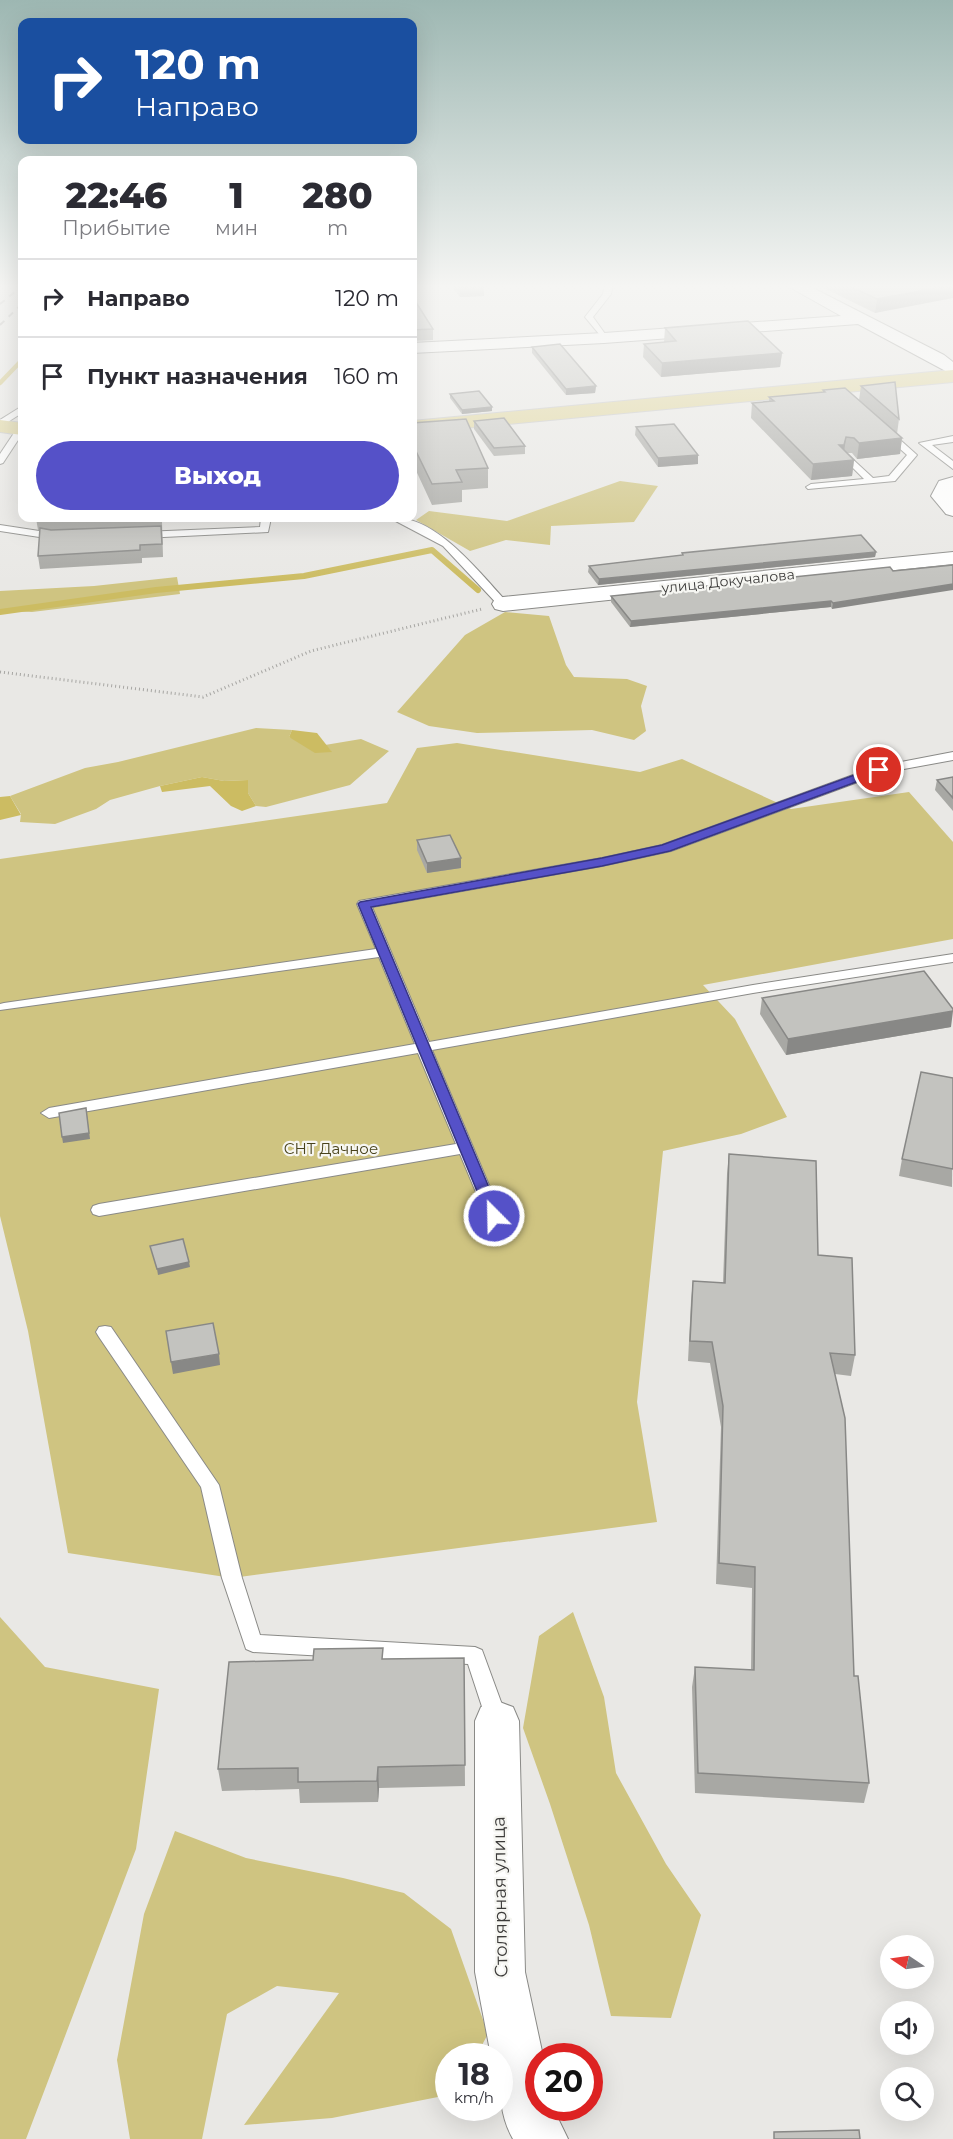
<!DOCTYPE html>
<html lang="ru">
<meta charset="utf-8">
<style>
:root{--surface:#fff;--page:#f7f7f7;--text:#2b2b33;--muted:#7c7c81;--line:#e1e1e2;--accent:#5551c8}
body{margin:0;font-family:Montserrat,sans-serif;background:var(--page);color:var(--text);height:100vh;display:flex;flex-direction:column;font-size:22px;white-space:nowrap}
*{box-sizing:border-box;margin:0}
p{font-size:20px;color:var(--muted)}
.icon{flex:none;width:33px;height:33px;fill:none;stroke:currentColor;stroke-width:2;stroke-linecap:round;stroke-linejoin:round}
.map{position:relative;flex:1;overflow:hidden}
.panel{position:absolute;left:18px;top:156px;width:399px;height:366px;display:flex;flex-direction:column;background:var(--surface);border-radius:12px;box-shadow:0 6px 24px #0002}
.panel>*{flex:none}
.top-card{position:absolute;left:18px;top:18px;width:399px;height:126px;border-radius:12px;box-shadow:0 6px 24px #0002;background:#1a4fa0;color:#fff;overflow:hidden}
.needle{width:39px;rotate:283deg}
.tools{position:absolute;left:880px;top:1935px;display:grid;gap:12px}
.tools a{display:grid;place-items:center;width:54px;height:54px;border-radius:50%;background:var(--surface);box-shadow:0 6px 24px #0002;font-size:30px}
.speed{position:absolute;left:435px;top:2043px;display:flex;gap:12px;font-size:30px;font-weight:700;text-align:center}
.speed>*{display:grid;place-content:center;width:78px;height:78px;border-radius:50%;background:var(--surface);box-shadow:0 6px 24px #0002;line-height:1}
.speed small{font-size:15px;font-weight:400}
.speed .limit{border:9px solid #d22;background:#fff;color:#111}
.pin{position:absolute;display:grid;place-items:center;width:51px;height:51px;color:#fff;margin:-26px;border:3px solid #fff;border-radius:50%;box-shadow:0 2px 6px #0007}
.me{position:absolute;width:66px;margin:-33px;rotate:337deg;stroke-linejoin:round;filter:drop-shadow(0 0 4px #0008)}
.turn{display:flex;align-items:center;gap:21px;height:126px;padding:0 18px;font-size:27px}
.turn .icon{width:78px;height:78px;stroke-width:2.5}
.turn b{display:block;font-size:42px;line-height:51px}
.eta{display:flex;justify-content:space-evenly;align-items:center;height:102px;text-align:center}
.eta b{font-size:36px;font-weight:800;line-height:42px}
.cta{display:flex;gap:12px;margin-top:auto;padding:12px 18px}
.cta a{flex:1;height:69px;border-radius:36px;background:var(--accent);color:#fff;font-size:24px;font-weight:800;line-height:69px;text-align:center}
ul{padding:0;list-style:none}
li{display:flex;align-items:center;gap:18px;height:78px;padding:0 18px;border-top:2px solid var(--line)}
li div{flex:1}
li b{display:block;font-size:22px}
li em{font-style:normal}
.map>svg:first-child{display:block}
.green{fill:#cfc481}
.water{fill:#ccbc62}
.lines{fill:none;stroke-linecap:round;stroke-linejoin:round}
.stream-far1{stroke:#ccbc62;stroke-width:4.5}
.stream{stroke:#ccbc62;stroke-width:6}
.lane-casing{stroke:#8a8a87;stroke-width:2}
.street-casing{stroke:#8a8a87;stroke-width:2}
.primary-casing{stroke:#c4c4c4;stroke-width:2}
.path{stroke:#a7a6a3;stroke-width:3;stroke-dasharray:1 3;stroke-linecap:butt}
.lane{fill:#fff;fill-rule:evenodd}
.street{fill:#fff;fill-rule:evenodd}
.primary{fill:#ded395;fill-rule:evenodd}
.rail{stroke:#8c8b89;stroke-width:2;stroke-dasharray:6 6;stroke-linecap:butt}
.wall{fill:#a8a8a4}
.shaded-wall{fill:#888886}
.building{fill:#c3c3bf;stroke:#888886;stroke-width:1.5}
.route{fill:#5551c8;stroke:#373582;stroke-width:1.5}
.labels{text-anchor:middle;stroke-width:4.5;stroke-linejoin:round;paint-order:stroke}
.far-street-label{font-size:14px;fill:#3c3b3a;stroke:#f6f6f2}
.park-label{font-size:15px;fill:#49431c;stroke:#f6f6f2}
.near-street-label{font-size:18px;fill:#3c3b3a;stroke:#f6f6f2}
</style>
<div class="map">
<svg width="953" height="2139" viewBox="0 0 953 2139">
<rect width="100%" height="100%" fill="#e9e8e5"/>
<g class="green">
<polygon points="620,481 658,486 634,522 551,526 550,545 506,540 470,551 416,520 429,511 507,521"/>
<polygon points="177,577 180,594 32,612 0,611 0,591 94,586"/>
<polygon points="505,612 549,616 566,665 574,677 627,679 647,686 641,706 646,731 634,740 592,730 477,733 429,726 397,712 465,635"/>
<polygon points="256,728 292,730 289,737 331,751 325,745 361,739 389,751 350,785 266,807 256,806 248,793 248,780 224,781 202,777 160,786 110,800 96,809 55,824 20,822 21,814 10,796 85,768 118,762"/>
<polygon points="457,743 640,772 682,759 791,809 909,792 953,842 953,939 703,985 735,1019 787,1117 741,1134 663,1151 637,1402 657,1522 232,1578 68,1553 28,1331 0,1216 0,859 387,803 417,748"/>
<polygon points="573,1612 604,1697 616,1773 666,1864 701,1915 671,2018 611,2016 589,1925 550,1804 523,1728 539,1636"/>
<polygon points="0,1617 45,1667 159,1689 136,1849 26,2139 0,2139"/>
<polygon points="175,1831 246,1858 343,1878 404,1893 451,1929 488,2034 476,2056 448,2056 448,2095 332,2118 244,2125 339,1993 277,1986 227,2014 202,2139 130,2139 117,2060 144,1914"/>
</g>
<g class="water">
<polygon points="292,730 317,733 332,752 315,753 289,737"/>
<polygon points="202,777 224,781 248,780 248,793 256,806 242,811 231,806 210,786 162,792 160,786"/>
<polygon points="10,796 21,815 0,820 0,797"/>
</g>
<g class="lines">
<polyline class="stream-far1" points="0,383 22,360"/>
<polyline class="stream" points="0,612 156,590 304,576 432,550 478,590"/>
<g class="lane-casing">
<g id="lane">
<polygon points="605,284 613,284 611,294 593,317 608,338 604,340 585,317 603,294"/>
<polygon points="19,408 22,408 22,413 0,427 0,420"/>
<polygon points="18,427 22,427 22,434 3,463 0,464 0,454"/>
<polygon points="882,429 888,429 917,455 895,481 808,489 806,487 811,484 864,479 842,457 847,454 873,478 889,476 907,455 882,433"/>
<polygon points="953,436 953,442 932,445 953,461 953,469 919,443"/>
<polygon points="261,518 271,518 268,532 143,538 138,535 143,532 260,527"/>
<path d="M390,518C434,513 479,572 507,602V606H499L443,546Z"/>
<polygon points="0,525 59,534 64,537 59,540 0,531"/>
<polygon points="953,752 953,760 882,773 671,851 602,866 372,907 429,1042 753,985 953,954 953,962 753,993 432,1050 502,1216 500,1220 488,1220 486,1216 460,1154 99,1216 93,1214 91,1210 93,1206 99,1204 456,1144 418,1053 49,1118 41,1113 49,1108 415,1044 379,957 0,1010 0,1004 4,1003 376,949 357,904 359,901 602,858 662,845 875,767"/>
<polygon points="105,1326 111,1327 219,1485 242,1578 260,1635 475,1647 482,1650 508,1721 505,1728 497,1730 489,1728 468,1664 253,1652 246,1649 222,1578 201,1487 99,1337 96,1332 99,1327"/>
</g>
</g>
<g class="street-casing">
<g id="street">
<polygon points="784,284 805,284 944,355 953,362 953,375 858,324 604,343 412,353 412,343 604,333 841,316"/>
<polygon points="953,477 953,516 946,514 931,496 939,481"/>
<polygon points="953,552 953,564 503,611 495,609 492,604 495,599 503,597"/>
<path d="M497,1701L513,1707L519,1721L525,1972L543,2056H538V2108H553L568,2139H513C498,2113 500,2086 500,2056H491L475,1972V1721L481,1707Z"/>
</g>
</g>
<g class="primary-casing">
<g id="primary">
<polygon points="953,370 953,382 412,433 412,421"/>
<polygon points="0,420 22,423 22,435 0,432"/>
</g>
</g>
<polyline class="path" points="0,672 203,697 311,651 482,609"/>
<use href="#lane" class="lane"/>
<use href="#street" class="street"/>
<use href="#primary" class="primary"/>
<g class="rail">
<polyline points="0,304 22,286"/>
<polyline points="0,325 22,304"/>
</g>
</g>
<g class="wall">
<polygon points="450,284 483,284 484,296 460,297"/>
<polygon points="816,284 953,284 875,313"/>
<polygon points="412,296 433,329 433,340 412,341"/>
<polygon points="665,328 782,353 780,367 661,377 643,357 644,344 664,342"/>
<polygon points="532,347 596,386 595,393 566,395 532,353"/>
<polygon points="861,386 899,419 897,434 902,438 900,454 857,459 852,453 847,453 854,460 852,476 811,480 751,418 752,403 769,402 769,397 823,392 823,390 859,400"/>
<polygon points="450,394 492,411 462,414 450,398"/>
<polygon points="474,421 525,446 525,454 494,456 474,429"/>
<polygon points="412,423 488,468 488,488 462,490 462,502 432,505 412,462"/>
<polygon points="636,427 698,455 698,464 658,467 635,435"/>
<polygon points="36,518 240,518 162,522 163,557 142,558 142,563 40,569 38,556 40,530 38,530"/>
<polygon points="876,552 875,557 598,585 588,572 589,566 682,555 682,553"/>
<polygon points="890,567 832,609 831,607 630,627 611,602 611,596"/>
<polygon points="953,777 953,811 935,790 937,780"/>
<polygon points="417,840 461,868 427,873 417,850"/>
<polygon points="762,998 951,1027 786,1055 760,1014"/>
<polygon points="953,1078 952,1187 899,1176 902,1159"/>
<polygon points="729,1154 818,1255 855,1355 851,1376 835,1374 854,1676 869,1783 864,1803 695,1793 692,1687 695,1667 751,1670 752,1588 716,1584 721,1427 710,1363 688,1361 691,1301 693,1281 723,1283 727,1174"/>
<polygon points="464,1658 465,1786 379,1788 378,1802 300,1803 299,1789 222,1791 218,1769 383,1659"/>
</g>
<g class="shaded-wall">
<polygon points="484,285 484,296 460,297 460,287"/>
<polygon points="953,285 953,298 875,313 877,299"/>
<polygon points="782,353 780,367 661,377 662,363"/>
<polygon points="596,386 595,393 566,395 566,389"/>
<polygon points="492,407 492,411 462,414 462,410"/>
<polygon points="846,437 844,453 839,445"/>
<polygon points="902,438 900,454 857,459 859,443"/>
<polygon points="698,455 698,464 658,467 658,458"/>
<polygon points="854,460 852,476 811,480 813,464"/>
<polygon points="876,552 875,557 598,585 599,579"/>
<polygon points="953,584 953,590 832,609 833,603"/>
<polygon points="831,601 831,607 630,627 631,621"/>
<polygon points="461,858 461,868 427,873 427,863"/>
<polygon points="953,1011 951,1027 786,1055 788,1039"/>
<polygon points="86,1108 90,1139 63,1143 62,1137"/>
<polygon points="189,1262 190,1267 158,1275 157,1269"/>
<polygon points="219,1354 220,1365 173,1374 171,1362"/>
<polygon points="378,1767 379,1788 378,1802 377,1781"/>
</g>
<g class="building">
<polygon points="458,284 483,284 484,285 460,287"/>
<polygon points="845,284 953,284 953,285 877,299"/>
<polygon points="412,296 433,329 412,330"/>
<polygon points="748,321 782,353 662,363 644,344 676,341 665,328"/>
<polygon points="560,344 596,386 566,389 532,347"/>
<polygon points="895,382 899,419 861,386"/>
<polygon points="845,388 902,438 859,443 854,438 846,437 844,445 839,445 854,460 813,464 752,403 774,401 769,397 825,392 823,390"/>
<polygon points="479,391 492,407 462,410 450,394"/>
<polygon points="504,418 525,446 494,448 474,421"/>
<polygon points="466,419 488,468 456,470 462,482 432,484 412,443 412,423"/>
<polygon points="674,424 698,455 658,458 636,427"/>
<polygon points="41,518 105,518 51,520"/>
<polygon points="161,526 162,544 140,545 140,550 38,556 40,528 51,530"/>
<polygon points="861,535 876,552 599,579 589,566 683,555 682,553"/>
<polygon points="953,565 953,584 833,603 831,601 631,621 611,596 890,567 893,571"/>
<polygon points="953,777 953,798 937,780"/>
<polygon points="450,835 461,858 427,863 417,840"/>
<polygon points="924,971 953,1009 953,1011 788,1039 762,998"/>
<polygon points="921,1072 953,1078 953,1169 902,1159"/>
<polygon points="86,1108 89,1133 62,1137 59,1113"/>
<polygon points="729,1154 816,1161 818,1255 852,1258 855,1355 830,1353 845,1418 854,1676 858,1676 869,1783 698,1773 695,1667 754,1670 755,1567 719,1563 723,1406 712,1342 690,1341 693,1281 725,1283"/>
<polygon points="183,1239 189,1262 157,1269 150,1246"/>
<polygon points="213,1323 219,1354 171,1362 166,1331"/>
<polygon points="383,1648 382,1659 464,1658 465,1765 378,1767 377,1781 298,1782 298,1768 218,1769 229,1662 313,1660 314,1649"/>
<polygon points="859,2130 860,2139 774,2139 774,2132"/>
</g>
<linearGradient id="sky" x2="0" y2="1"><stop stop-color="#9db7b2"/><stop offset="0.49" stop-color="#f5f5f3"/><stop offset="1" stop-color="#f5f5f3" stop-opacity="0"/></linearGradient>
<rect width="953" height="584" fill="url(#sky)"/>
<polygon class="route" points="879,766 885,770 883,772 670,851 602,866 371,907 501,1216 494,1221 489,1220 358,904 360,902 602,858 662,845"/>
<g class="labels">
<g class="far-street-label">
<text transform="translate(728 581) rotate(-6)" y="5">улица Докучалова</text>
</g>
<g class="park-label">
<text x="331" y="1154">СНТ Дачное</text>
</g>
<g class="near-street-label">
<text transform="translate(500 1897) rotate(-91)" y="6">Столярная улица</text>
</g>
</g>
</svg>
<div class="tools">
<a><svg class="needle" viewBox="-14 -14 28 28"><path d="M0-13l5 13h-10z" fill="#e53935"/><path d="M0 13l5-13h-10z" fill="#7c7c81"/></svg></a>
<a><svg class="icon" aria-label="sound" viewBox="0 0 24 24"><path d="M4 9h4l5-4v14l-5-4H4zM17 9q2 3 0 6"/></svg></a>
<a><svg class="icon" aria-label="search" viewBox="0 0 24 24"><circle cx="10" cy="10" r="6"/><path d="M15 15l6 6"/></svg></a>
</div>
<div class="speed"><div>18<small>km/h</small></div><div class="limit">20</div></div>
<div class="pin" style="left:879px;top:770px;background:#d93025"><svg class="icon" aria-label="arrive" viewBox="0 0 24 24"><path d="M6 21V4h12l-3 4 3 4H6"/></svg></div>
<svg class="me" style="left:494px;top:1216px" viewBox="-20 -20 40 40"><circle r="17" fill="#5551c8" stroke="#fff" stroke-width="3"/><path d="M0-11L8 9 0 5-8 9z" fill="#fff"/></svg>
<div class="top-card">
<div class="turn"><svg class="icon" aria-label="right" viewBox="0 0 24 24"><path d="M7 20v-9h11M14 6l5 5-5 5"/></svg><div><b>120 m</b>Направо</div></div>
</div>
<section class="panel">
<div class="eta">
<div><b>22:46</b><p>Прибытие</p></div>
<div><b>1</b><p>мин</p></div>
<div><b>280</b><p>m</p></div>
</div>
<ul>
<li><svg class="icon" aria-label="right" viewBox="0 0 24 24"><path d="M7 20v-9h11M14 6l5 5-5 5"/></svg><div><b>Направо</b></div><em>120 m</em></li>
<li><svg class="icon" aria-label="arrive" viewBox="0 0 24 24"><path d="M6 21V4h12l-3 4 3 4H6"/></svg><div><b>Пункт назначения</b></div><em>160 m</em></li>
</ul>
<div class="cta"><a>Выход</a></div>
</section>
</div>
